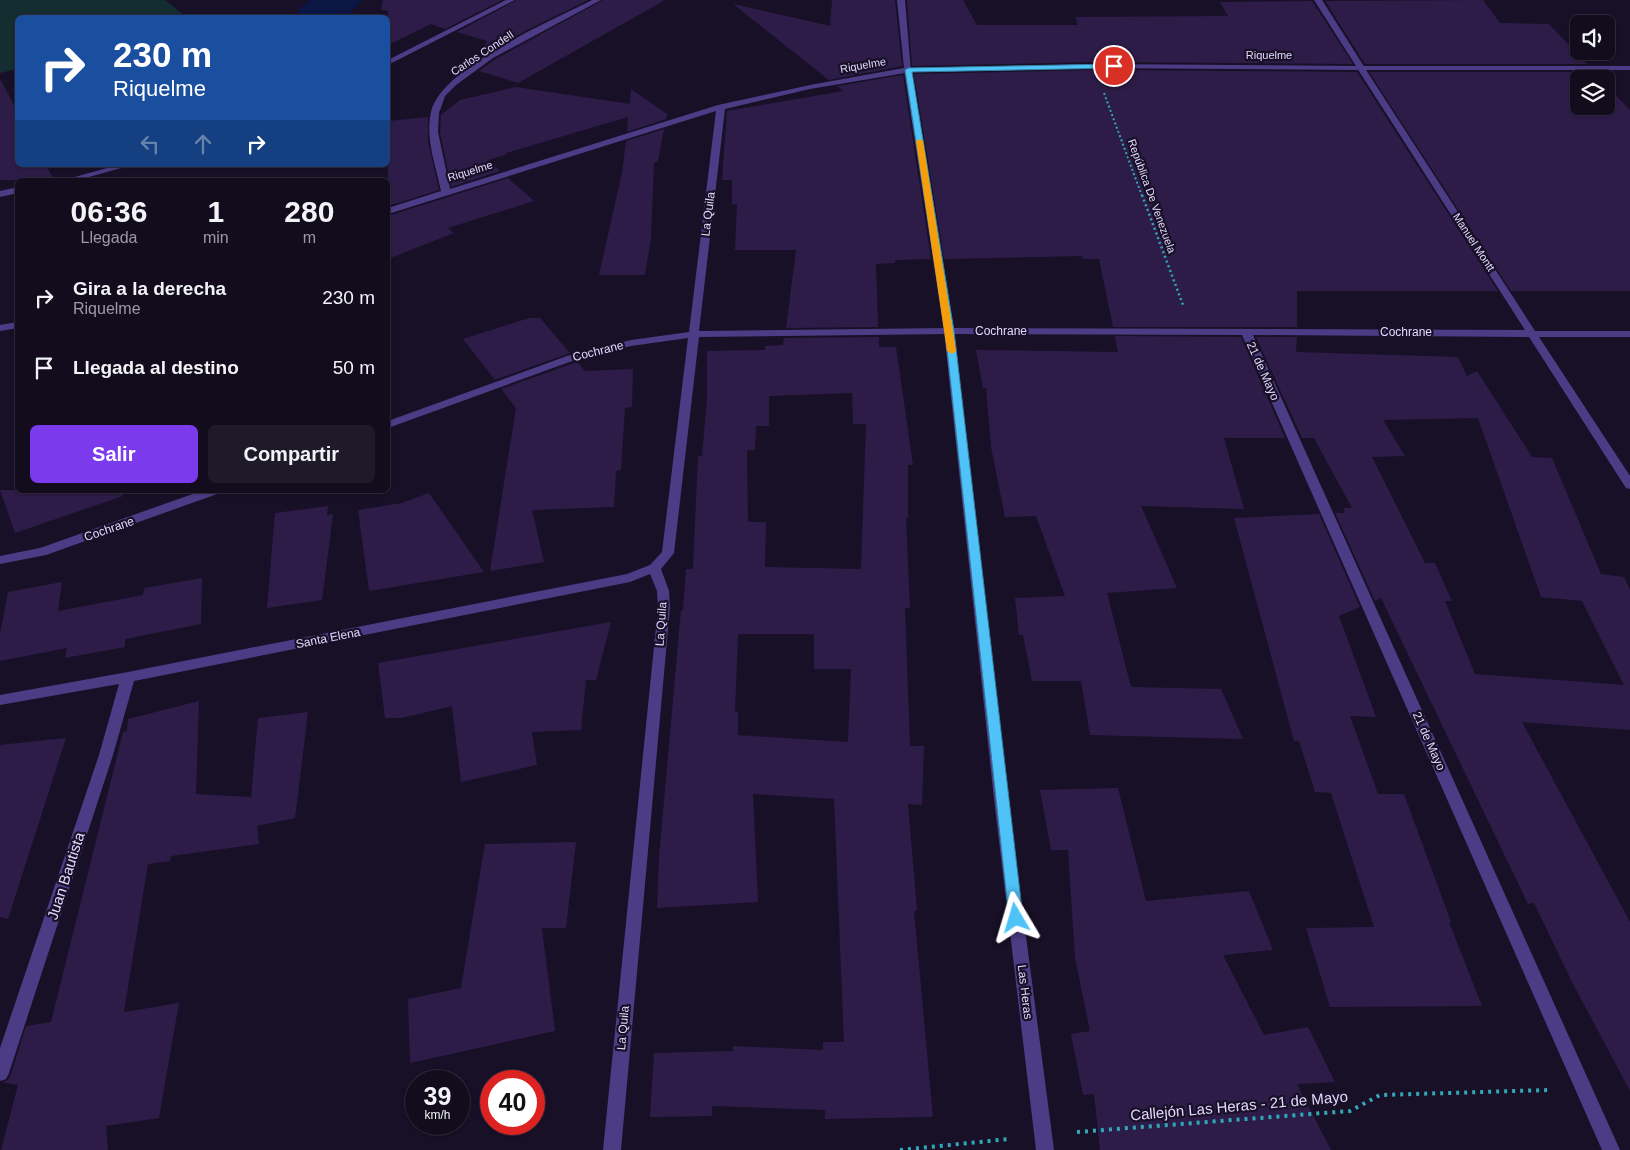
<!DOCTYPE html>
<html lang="es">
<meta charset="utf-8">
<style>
:root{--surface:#120c1d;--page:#1f1a2a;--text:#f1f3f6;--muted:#9c9ba4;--line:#312c3b;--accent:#7c3aed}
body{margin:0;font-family:Helvetica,sans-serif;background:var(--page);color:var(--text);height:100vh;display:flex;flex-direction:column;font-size:19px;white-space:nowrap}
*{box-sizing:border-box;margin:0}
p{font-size:16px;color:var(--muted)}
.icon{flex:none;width:28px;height:28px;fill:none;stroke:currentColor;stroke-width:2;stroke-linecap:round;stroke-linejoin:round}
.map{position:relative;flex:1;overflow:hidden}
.details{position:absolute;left:15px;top:178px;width:375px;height:315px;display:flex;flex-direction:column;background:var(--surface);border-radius:8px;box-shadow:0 1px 4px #0004,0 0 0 1px var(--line)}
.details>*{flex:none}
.guide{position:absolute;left:15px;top:15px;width:375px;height:152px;border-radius:8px;box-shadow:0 1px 4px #0004,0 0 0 1px var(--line);background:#1a4fa0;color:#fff;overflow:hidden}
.tools{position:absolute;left:1570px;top:15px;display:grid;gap:10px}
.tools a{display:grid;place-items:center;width:45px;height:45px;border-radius:8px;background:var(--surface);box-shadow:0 1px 4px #0004,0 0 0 1px var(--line);font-size:25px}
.speed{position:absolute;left:405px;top:1070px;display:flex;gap:10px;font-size:25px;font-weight:700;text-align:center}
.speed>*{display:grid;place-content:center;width:65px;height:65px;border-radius:50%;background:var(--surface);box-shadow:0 1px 4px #0004,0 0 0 1px var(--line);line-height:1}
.speed small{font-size:12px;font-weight:400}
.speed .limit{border:8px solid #d22;background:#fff;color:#111}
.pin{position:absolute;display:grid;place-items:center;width:42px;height:42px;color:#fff;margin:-21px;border:2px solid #fff;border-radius:50%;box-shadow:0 1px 5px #0007}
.me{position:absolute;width:55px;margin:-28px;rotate:353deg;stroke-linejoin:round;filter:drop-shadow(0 0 4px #0008)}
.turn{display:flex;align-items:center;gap:18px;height:105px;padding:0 15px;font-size:22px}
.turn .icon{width:65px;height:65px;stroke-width:2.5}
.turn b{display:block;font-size:35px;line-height:42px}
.lanes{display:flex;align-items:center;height:48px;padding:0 15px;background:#0003;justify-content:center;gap:25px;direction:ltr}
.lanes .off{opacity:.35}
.eta{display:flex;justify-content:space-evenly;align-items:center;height:85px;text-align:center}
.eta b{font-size:30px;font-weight:700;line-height:35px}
.button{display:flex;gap:10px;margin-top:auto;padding:10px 15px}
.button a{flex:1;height:58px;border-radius:8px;background:var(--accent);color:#fff;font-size:20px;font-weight:700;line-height:58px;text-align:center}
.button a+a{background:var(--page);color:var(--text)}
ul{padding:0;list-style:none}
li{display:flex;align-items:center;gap:15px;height:70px;padding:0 15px}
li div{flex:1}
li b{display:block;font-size:19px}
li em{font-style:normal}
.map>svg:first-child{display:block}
.green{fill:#132d31}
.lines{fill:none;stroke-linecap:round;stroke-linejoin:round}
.river{fill:#0b1645;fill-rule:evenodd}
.building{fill:#2d1c48;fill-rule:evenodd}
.path-far2{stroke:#31a8b8;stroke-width:2;stroke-dasharray:2 2.5;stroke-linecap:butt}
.path-far1{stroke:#31a8b8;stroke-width:2.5;stroke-dasharray:2 3;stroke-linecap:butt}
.path{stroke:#31a8b8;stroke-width:4;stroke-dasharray:3 5;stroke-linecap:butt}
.minor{fill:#4c3c86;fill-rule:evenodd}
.tertiary{fill:#4c3c86;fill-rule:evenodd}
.route{fill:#4fc3f7;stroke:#337fa1}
.slow{fill:#f59e0b}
.labels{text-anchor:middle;stroke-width:4.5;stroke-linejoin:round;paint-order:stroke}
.far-street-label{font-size:11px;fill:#e3d7fe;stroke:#181027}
.street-label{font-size:12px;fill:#e3d7fe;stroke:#181027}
.near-street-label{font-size:15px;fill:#e3d7fe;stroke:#181027}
</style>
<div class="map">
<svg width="1630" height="1150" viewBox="0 0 1630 1150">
<rect width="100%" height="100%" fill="#181027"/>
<polygon class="green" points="0,0 165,0 186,17 18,18 17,69 0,73"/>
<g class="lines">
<polygon class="river" points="310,0 362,0 346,18 294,18 300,8"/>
</g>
<g class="building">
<polygon points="383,0 502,0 445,29 431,24 388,45 388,11 381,10"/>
<polygon points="517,0 588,0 525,31 479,58 487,41 457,32"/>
<polygon points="603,0 665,0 518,83 479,71 494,60"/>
<polygon points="832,0 895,0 902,66 829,80 733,4 830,26"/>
<polygon points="907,0 963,0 977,25 1078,25 1075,17 1228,16 1220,2 1312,1 1353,64 1094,62 912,66"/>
<polygon points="1483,0 1500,23 1549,24 1587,64 1365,64 1325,1"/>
<polygon points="1094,70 1357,72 1498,291 1297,291 1297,327 1113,327 1099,259 1083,259 1082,256 944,259 914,74"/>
<polygon points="1369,72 1594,72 1601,79 1579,79 1579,106 1606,106 1606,85 1630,110 1630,291 1511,291"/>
<polygon points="903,75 931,259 895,260 895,263 876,264 878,327 786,328 796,250 735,250 737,204 732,205 732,180 722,180 727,111 843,91 837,86"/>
<polygon points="0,79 18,112 18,165 46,165 54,180 0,180"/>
<polygon points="516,87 630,104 631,89 667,114 666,119 627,132 628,117 506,153 508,154 488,160 500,171 451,187 440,132 441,115 460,100"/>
<polygon points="428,117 428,142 439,190 388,206 388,121"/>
<polygon points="664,129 658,161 654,163 651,238 645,275 599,275 622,173 626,141"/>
<polygon points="508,178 534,201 448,228 454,233 388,259 388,216"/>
<polygon points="529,318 540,318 570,353 495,380 463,339"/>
<polygon points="1115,336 1241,337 1285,438 1224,438 1244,509 1141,506 1177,588 1107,593 1131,687 1221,689 1243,739 1090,735 1081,681 1032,681 1023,635 1019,635 1015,598 1065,596 1036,516 1005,517 991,447 986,388 983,388 976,350 1118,352"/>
<path d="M879,337V347H896L913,465H908V518H906L910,608H905L910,746H924L922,805L908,804L917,910L914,911L933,1117L825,1119V1110L712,1106V1116L650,1117L654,1053L733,1051V1046L823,1050V1042H844L834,799L753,794L758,902L657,908L659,857L681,610H683L686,569H693L698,456H702L707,398V351L765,350V346L783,345L784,338ZM852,393L853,424H866L861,569L765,567L766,522H748L747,450H755L756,426H769V396ZM738,634H814V669H851L848,742L738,735V712H735Z"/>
<path d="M1256,337H1297L1296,352L1458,357L1467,376L1477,371L1532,457L1552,458L1601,574L1624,577L1630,590V730L1522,722L1630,922V1091L1572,982L1534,903L1528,904L1381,598L1375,601L1335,513H1345L1343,508H1352L1314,438H1302ZM1478,418L1541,597L1582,601L1624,685L1475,674L1445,601H1452L1435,563H1425L1372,457L1405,456L1383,420Z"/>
<polygon points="577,362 585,371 633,369 632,407 625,408 621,470 616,471 614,507 532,510 544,562 490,571 516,408 501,389"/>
<polygon points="0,490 122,490 123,496 15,533"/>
<polygon points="429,493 484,572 369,591 358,510 402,503"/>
<polygon points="328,506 327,515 333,514 322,600 267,608 275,513"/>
<polygon points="1319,514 1360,607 1339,616 1376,717 1350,716 1378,794 1404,794 1451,922 1449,922 1482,1006 1330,1007 1306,928 1374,927 1331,793 1315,792 1299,741 1294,741 1234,518"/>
<polygon points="202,578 201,624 125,639 125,647 65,658 67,648 0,661 0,634 8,592 62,582 58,611 143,595 144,588"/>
<polygon points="611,622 596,680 586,680 581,730 532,732 537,765 461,782 452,706 402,718 385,718 378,663"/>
<polygon points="199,701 196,794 251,797 258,718 308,712 295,818 257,826 259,844 171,856 170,861 148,864 124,1012 179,1003 159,1118 106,1126 108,1150 1,1150 18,1085 2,1082 8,1080 11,1074 26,1026 51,1022 123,732 127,731 128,719"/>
<polygon points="66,738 8,919 0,917 0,745"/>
<polygon points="1118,788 1146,901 1249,891 1273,950 1223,955 1264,1035 1308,1027 1335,1082 1297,1084 1331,1150 1100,1150 1094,1094 1083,1095 1071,1034 1090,1031 1075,958 1068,850 1051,850 1040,790"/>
<polygon points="576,842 566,928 542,928 555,1031 410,1063 408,999 461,988 485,844"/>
</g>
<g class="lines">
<polyline class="path-far2" points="1104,93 1142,196"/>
<polyline class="path-far1" points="1142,195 1183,305"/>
<g class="path">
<polyline points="1077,1132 1350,1111 1380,1095 1549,1090"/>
<polyline points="900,1150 1009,1139"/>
</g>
<g class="minor">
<path d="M592,0H601L493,58L456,85L445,96L439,113L438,132L450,189L718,105L810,85L904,68L897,0H905L911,72L810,89L725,109L699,331L949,328L1525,330L1357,68L1361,66H1630V70H1366L1535,331H1630V337H1539L1630,476V489L1626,488L1529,337L1253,335L1620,1150H1602L1242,335L949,334L699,337L674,553L661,569L669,591L670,607L621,1150H603L658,607L657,591L650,574L630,582L134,681L113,755L9,1073L6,1079L0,1081V1048L99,755L119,684L0,705V695L128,672L627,574L650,565L662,552L688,338L631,346L575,360L388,428V421L567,356L631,340L689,332L716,111L388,214V208L441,191C436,166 425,139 431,112C441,67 552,21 592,0Z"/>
<polygon points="18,322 18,328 0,331 0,325"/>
<polygon points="204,490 222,490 220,493 46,555 0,564 0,556 40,548"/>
</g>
<g class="tertiary">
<polygon points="506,0 515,0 388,65 388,60"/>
<polygon points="1314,0 1322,0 1365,68 1364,70 1094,68 912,72 954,331 1008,799 1054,1150 1036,1150 994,799 944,331 904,70 908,68 1094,64 1356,66"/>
<polygon points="118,165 132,165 78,180 64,180"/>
<polygon points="18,187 18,193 0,197 0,191"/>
</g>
</g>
<polygon class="route" points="1114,64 1116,68 912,72 954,331 1023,918 1021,922 1016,924 1011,922 1009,918 945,331 905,70 908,68"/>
<polygon class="slow" points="919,139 923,141 956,351 952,354 947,351 916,141"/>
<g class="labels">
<g class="far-street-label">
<text transform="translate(482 53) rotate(-33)" y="4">Carlos Condell</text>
<text x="1269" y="59">Riquelme</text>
<text transform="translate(863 65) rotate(-10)" y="4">Riquelme</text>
<text transform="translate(470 171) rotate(-17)" y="4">Riquelme</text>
<text transform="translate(1152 196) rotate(70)" y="4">República De Venezuela</text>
<text transform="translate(1474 242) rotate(57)" y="4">Manuel Montt</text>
</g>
<g class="street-label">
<text transform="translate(708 214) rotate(-83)" y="4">La Quila</text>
<text x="1001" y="335">Cochrane</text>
<text x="1406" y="336">Cochrane</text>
<text transform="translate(598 351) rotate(-14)" y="4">Cochrane</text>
<text transform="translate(1263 371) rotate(66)" y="4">21 de Mayo</text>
<text transform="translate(109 529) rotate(-19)" y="4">Cochrane</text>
<text transform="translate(661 624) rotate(-86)" y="4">La Quila</text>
<text transform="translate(328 638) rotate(-11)" y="4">Santa Elena</text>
<text transform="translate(1429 741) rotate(66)" y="4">21 de Mayo</text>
<text transform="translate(1025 992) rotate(83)" y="4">Las Heras</text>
<text transform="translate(623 1028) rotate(-85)" y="4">La Quila</text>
</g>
<g class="near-street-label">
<text transform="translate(66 876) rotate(-72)" y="5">Juan Bautista</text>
<text transform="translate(1239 1106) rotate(-5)" y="5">Callejón Las Heras - 21 de Mayo</text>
</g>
</g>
</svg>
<div class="tools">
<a><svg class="icon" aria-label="sound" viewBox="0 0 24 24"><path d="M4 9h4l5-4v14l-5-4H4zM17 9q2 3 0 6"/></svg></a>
<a><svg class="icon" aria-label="layers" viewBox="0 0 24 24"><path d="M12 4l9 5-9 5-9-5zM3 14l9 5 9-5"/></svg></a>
</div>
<div class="speed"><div>39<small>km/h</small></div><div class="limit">40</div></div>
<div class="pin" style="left:1114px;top:66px;background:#d93025"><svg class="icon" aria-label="arrive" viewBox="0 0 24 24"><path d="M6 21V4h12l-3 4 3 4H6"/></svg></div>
<svg class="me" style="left:1016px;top:918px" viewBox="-20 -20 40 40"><path d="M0-17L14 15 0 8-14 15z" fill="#4fc3f7" stroke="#fff" stroke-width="4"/></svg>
<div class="guide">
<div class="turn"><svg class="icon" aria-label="right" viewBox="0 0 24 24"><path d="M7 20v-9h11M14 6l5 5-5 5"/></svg><div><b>230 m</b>Riquelme</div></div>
<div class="lanes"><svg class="icon off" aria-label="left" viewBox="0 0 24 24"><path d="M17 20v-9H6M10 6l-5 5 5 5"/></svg><svg class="icon off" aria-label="ahead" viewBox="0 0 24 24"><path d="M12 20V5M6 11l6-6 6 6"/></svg><svg class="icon" aria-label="right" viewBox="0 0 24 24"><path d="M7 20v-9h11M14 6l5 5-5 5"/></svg></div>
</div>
<section class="details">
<div class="eta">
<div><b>06:36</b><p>Llegada</p></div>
<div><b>1</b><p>min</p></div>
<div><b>280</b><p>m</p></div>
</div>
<ul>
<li><svg class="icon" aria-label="right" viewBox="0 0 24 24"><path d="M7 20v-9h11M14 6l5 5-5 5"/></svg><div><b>Gira a la derecha</b><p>Riquelme</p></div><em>230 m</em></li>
<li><svg class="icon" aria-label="arrive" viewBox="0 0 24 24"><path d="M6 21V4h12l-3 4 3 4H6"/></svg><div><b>Llegada al destino</b></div><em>50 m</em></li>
</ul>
<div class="button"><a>Salir</a><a>Compartir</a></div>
</section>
</div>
